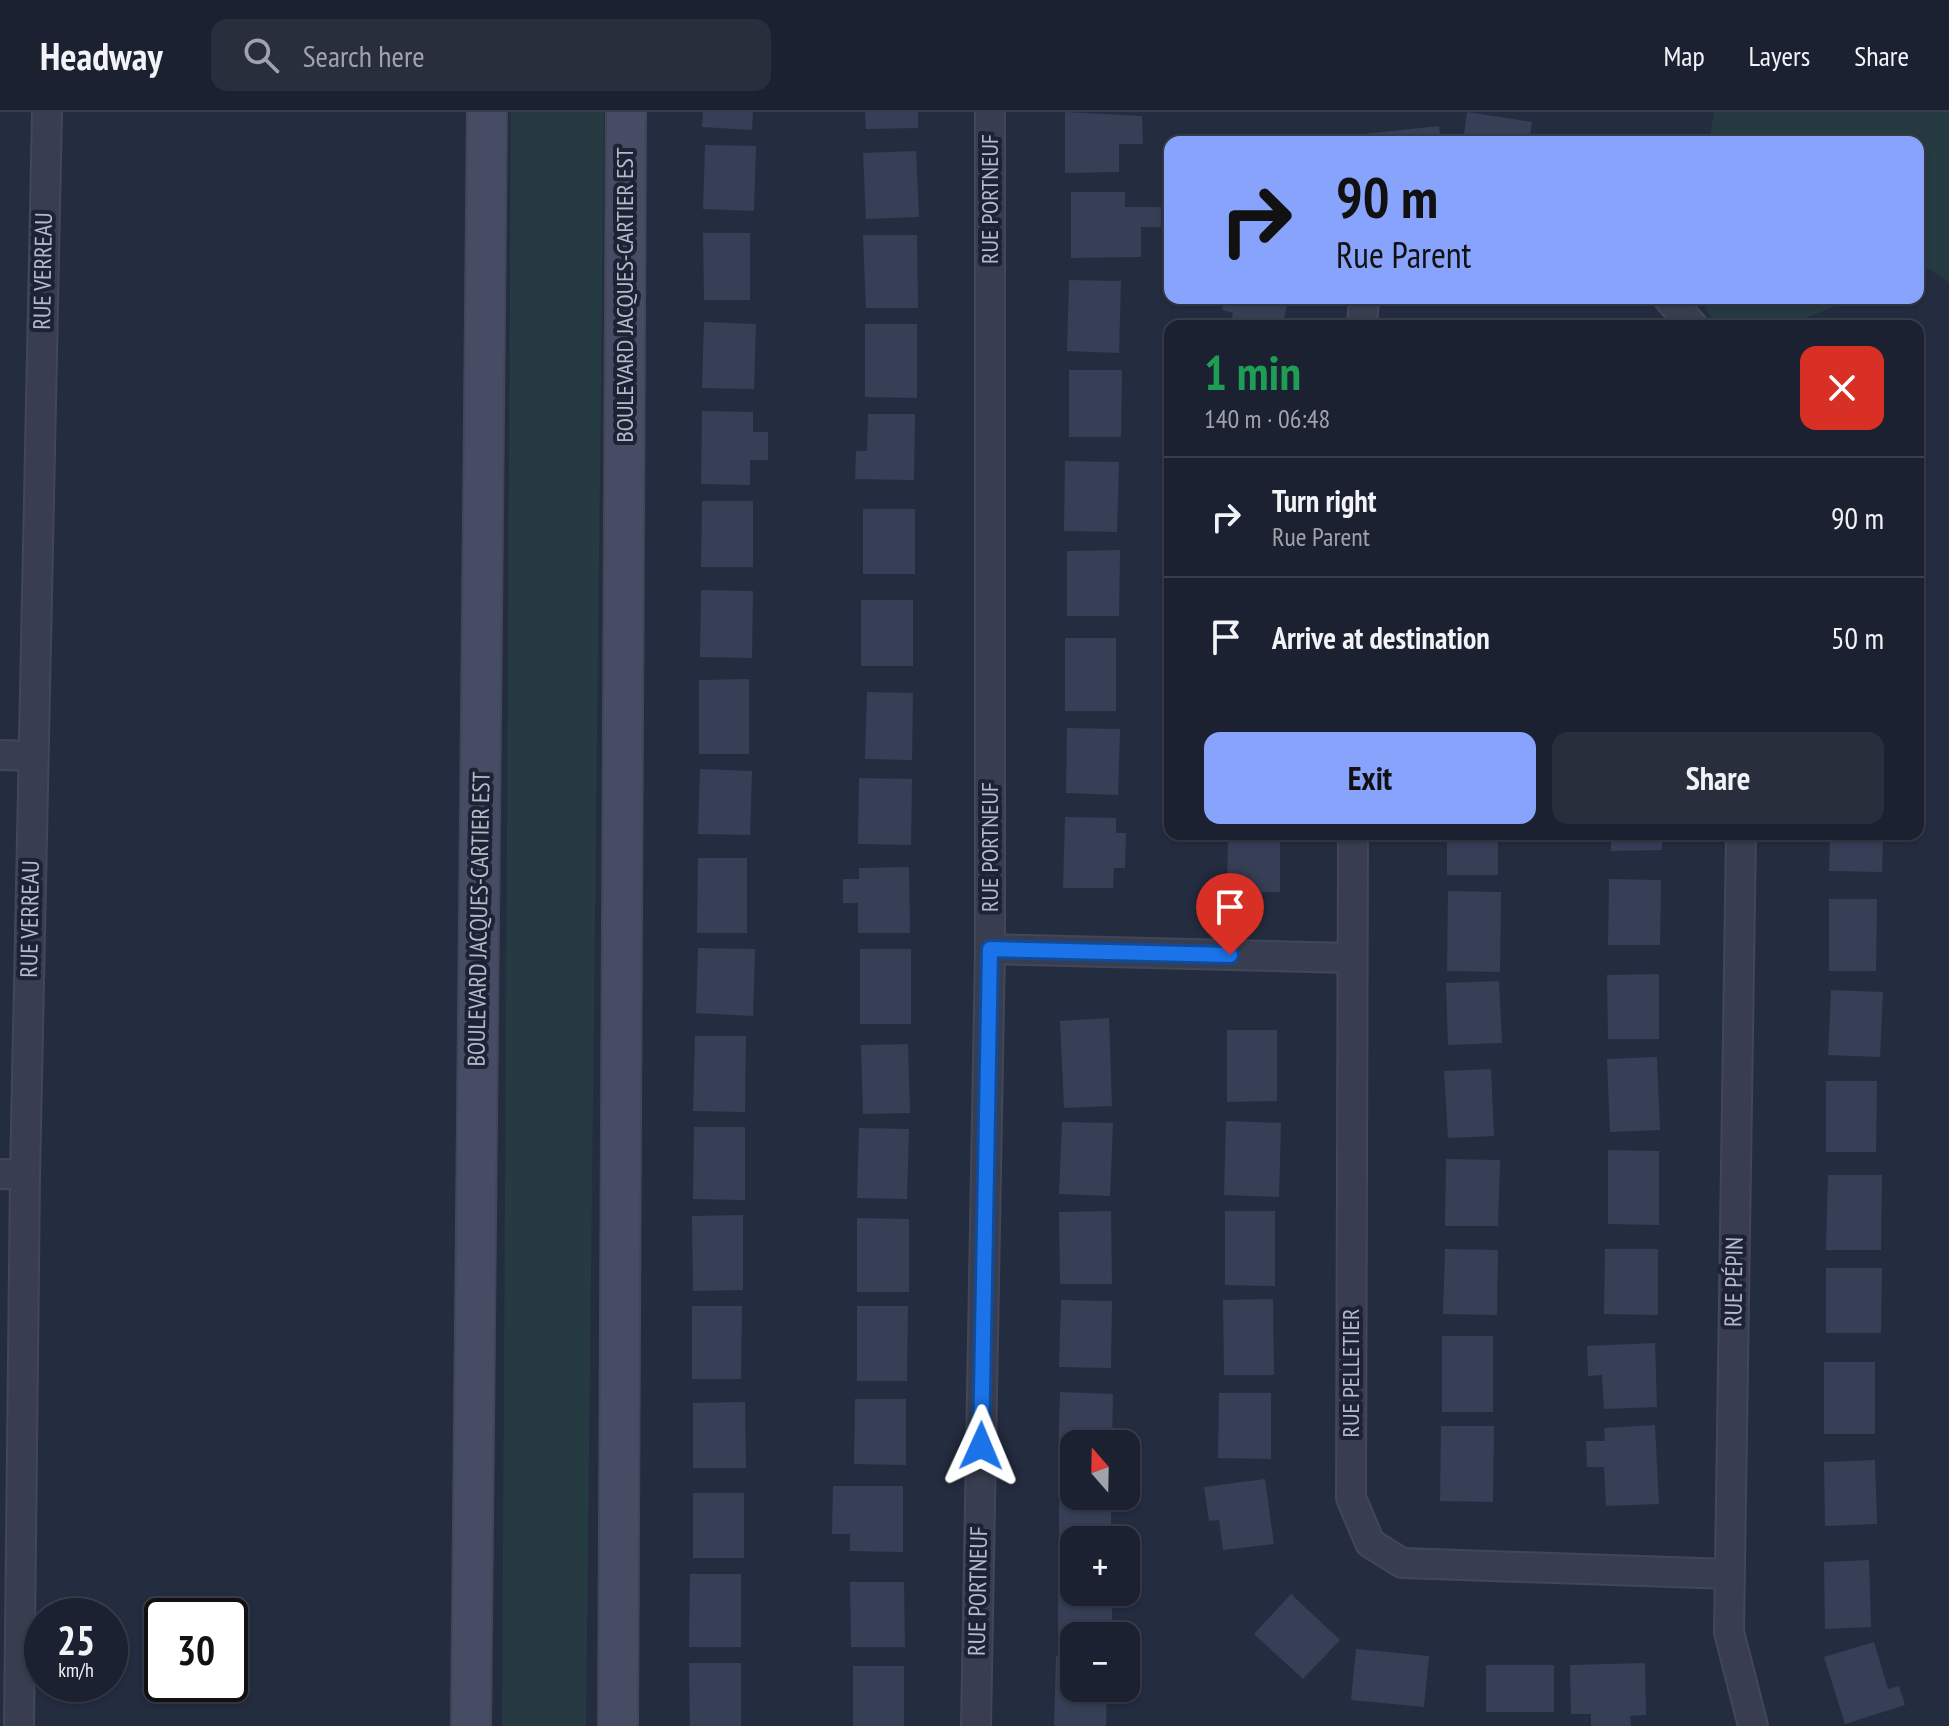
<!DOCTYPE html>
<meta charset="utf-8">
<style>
:root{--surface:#1b2130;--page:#282e3c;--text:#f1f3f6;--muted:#a0a3ab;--line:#393e4c;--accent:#88a3fc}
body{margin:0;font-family:"PT Sans Narrow",sans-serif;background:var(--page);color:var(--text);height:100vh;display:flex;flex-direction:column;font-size:30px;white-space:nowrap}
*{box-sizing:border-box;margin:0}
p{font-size:26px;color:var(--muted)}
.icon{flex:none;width:44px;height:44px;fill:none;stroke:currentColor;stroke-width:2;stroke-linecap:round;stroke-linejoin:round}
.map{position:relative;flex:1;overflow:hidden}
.side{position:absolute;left:1164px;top:208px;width:760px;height:520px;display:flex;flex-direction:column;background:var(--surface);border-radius:16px;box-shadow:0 2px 6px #0004,0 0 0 2px var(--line)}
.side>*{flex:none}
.hud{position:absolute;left:1164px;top:24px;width:760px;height:168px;border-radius:16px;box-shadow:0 2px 6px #0004,0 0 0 2px var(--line);background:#88a3fc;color:#111;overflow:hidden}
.needle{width:52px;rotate:340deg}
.fabs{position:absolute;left:1060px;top:1318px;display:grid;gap:16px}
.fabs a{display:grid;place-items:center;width:80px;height:80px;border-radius:16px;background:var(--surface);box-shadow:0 2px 6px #0004,0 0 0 2px var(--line);font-size:40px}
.speed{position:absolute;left:24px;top:1486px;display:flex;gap:16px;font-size:40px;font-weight:700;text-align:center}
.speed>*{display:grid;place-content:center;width:104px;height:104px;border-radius:50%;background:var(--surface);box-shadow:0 2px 6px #0004,0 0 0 2px var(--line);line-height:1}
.speed small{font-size:20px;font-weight:400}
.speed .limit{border:4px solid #111;border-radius:12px;background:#fff;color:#111}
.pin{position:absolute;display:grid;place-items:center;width:68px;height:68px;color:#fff;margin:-82px -34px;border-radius:50% 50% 50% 0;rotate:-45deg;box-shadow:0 0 8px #0007}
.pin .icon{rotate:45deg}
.me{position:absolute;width:88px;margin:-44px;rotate:1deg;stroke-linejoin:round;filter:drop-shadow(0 0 6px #0008)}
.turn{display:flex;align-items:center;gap:28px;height:168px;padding:0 40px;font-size:36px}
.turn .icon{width:104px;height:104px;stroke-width:2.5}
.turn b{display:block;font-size:56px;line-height:68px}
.round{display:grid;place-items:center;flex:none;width:84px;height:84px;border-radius:16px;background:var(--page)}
.overview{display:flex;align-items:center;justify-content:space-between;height:136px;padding:0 40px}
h1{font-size:48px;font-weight:700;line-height:60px;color:#1e9e55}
.primary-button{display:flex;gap:16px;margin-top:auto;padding:16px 40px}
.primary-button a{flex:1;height:92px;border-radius:16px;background:var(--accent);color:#111;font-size:32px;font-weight:700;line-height:92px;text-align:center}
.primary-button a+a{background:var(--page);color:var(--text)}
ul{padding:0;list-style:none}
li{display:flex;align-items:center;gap:24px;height:120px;padding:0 40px;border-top:2px solid var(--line)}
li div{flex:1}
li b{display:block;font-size:30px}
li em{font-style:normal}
header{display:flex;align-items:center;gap:48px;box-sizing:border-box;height:112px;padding:0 40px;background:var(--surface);border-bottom:2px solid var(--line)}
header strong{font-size:38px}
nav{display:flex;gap:44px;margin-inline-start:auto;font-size:28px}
.search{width:560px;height:72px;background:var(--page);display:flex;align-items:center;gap:20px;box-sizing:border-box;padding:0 28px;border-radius:16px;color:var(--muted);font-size:30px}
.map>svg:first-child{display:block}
.green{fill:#263a41}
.building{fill:#363f56}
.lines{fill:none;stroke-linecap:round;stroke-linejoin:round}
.street-casing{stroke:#414759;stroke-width:32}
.secondary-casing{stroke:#414759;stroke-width:42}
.street{stroke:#383e50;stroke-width:28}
.secondary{stroke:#464c63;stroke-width:38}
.route-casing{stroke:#114b97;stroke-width:20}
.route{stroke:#1a73e8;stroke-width:14}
.labels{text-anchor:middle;stroke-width:8;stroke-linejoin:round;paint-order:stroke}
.street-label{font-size:24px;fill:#b4bacb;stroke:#1d2335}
</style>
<header>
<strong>Headway</strong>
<div class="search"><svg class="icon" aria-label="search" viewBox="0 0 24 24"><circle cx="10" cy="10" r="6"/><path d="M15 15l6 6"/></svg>Search here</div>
<nav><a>Map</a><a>Layers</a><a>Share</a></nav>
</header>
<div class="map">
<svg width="1949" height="1614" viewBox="0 0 1949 1614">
<rect width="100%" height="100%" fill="#242c40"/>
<g class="green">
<polygon points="511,0 604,0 586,1614 502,1614"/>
<polygon points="1714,0 1949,0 1949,170 1929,157 1918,161 1918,30 1709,30"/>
<polygon points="1698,186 1856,186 1785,214 1718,214"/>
</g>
<g class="building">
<polygon points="703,0 753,0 752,18 702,15"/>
<polygon points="865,0 918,0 918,16 866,17"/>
<polygon points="1065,0 1142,4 1143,32 1119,32 1119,60 1065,61"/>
<polygon points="1467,0 1532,10 1529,30 1463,30"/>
<polygon points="1439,14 1441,30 1365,30 1364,22"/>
<polygon points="705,33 756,34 754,99 703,97"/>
<polygon points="916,39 919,105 866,107 863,41"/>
<polygon points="1071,80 1125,80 1125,95 1161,95 1161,115 1141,115 1141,145 1071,146"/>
<polygon points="703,121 750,121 750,188 704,188"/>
<polygon points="863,123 917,123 918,196 866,196"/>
<polygon points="1069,168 1121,169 1119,241 1067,239"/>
<polygon points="1225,186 1289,186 1282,214 1230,214 1233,201 1222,198"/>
<polygon points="704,210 756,212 754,277 702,276"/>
<polygon points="865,212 917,212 917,286 865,285"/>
<polygon points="1069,258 1122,258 1121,325 1069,325"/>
<polygon points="702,299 753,300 753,320 768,320 768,348 750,348 750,373 701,372"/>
<polygon points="868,302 915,302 914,368 855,367 856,339 867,339"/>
<polygon points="1065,349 1119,350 1117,420 1064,419"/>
<polygon points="702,389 753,389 753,455 701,455"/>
<rect x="863" y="397" width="52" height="65"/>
<polygon points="1120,438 1119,504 1067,504 1067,439"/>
<polygon points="701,478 753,479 752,546 700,545"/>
<rect x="861" y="488" width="52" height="66"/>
<rect x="1065" y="526" width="51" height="73"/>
<polygon points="749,567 749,642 699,642 699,568"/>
<polygon points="867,580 913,581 912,648 865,647"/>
<polygon points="1067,616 1120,617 1118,683 1066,681"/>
<polygon points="700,657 752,659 750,723 698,722"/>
<polygon points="859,666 912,667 911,733 858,732"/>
<polygon points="1065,705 1116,706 1116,721 1126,721 1125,756 1114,756 1113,776 1063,776"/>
<polygon points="1228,722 1280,722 1280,780 1227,780"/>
<rect x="1447" y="722" width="51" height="41"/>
<polygon points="1611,722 1662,722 1662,738 1611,739"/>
<polygon points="1830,722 1883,722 1882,760 1829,759"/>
<polygon points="698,746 747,746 747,821 697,821"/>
<polygon points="909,755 910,821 858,821 858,791 843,791 843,767 859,767 859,756"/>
<polygon points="1609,767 1661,768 1660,833 1608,833"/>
<polygon points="1448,779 1501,780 1500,860 1447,859"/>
<polygon points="1829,787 1877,787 1876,859 1829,859"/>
<polygon points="698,836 755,837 753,904 696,901"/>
<rect x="860" y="837" width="51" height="75"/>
<polygon points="1659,862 1659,927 1608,927 1607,863"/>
<polygon points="1499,869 1502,931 1448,933 1446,871"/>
<polygon points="1831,878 1883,880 1880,945 1828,943"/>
<polygon points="1109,906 1112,994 1064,996 1060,909"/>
<polygon points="1227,918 1277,918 1277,989 1227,990"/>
<polygon points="695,924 746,924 745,1000 693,999"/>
<polygon points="908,932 910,1001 863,1002 861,933"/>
<polygon points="1657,945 1660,1018 1610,1020 1607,947"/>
<polygon points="1491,957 1494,1024 1448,1026 1444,959"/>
<polygon points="1826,969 1877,969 1876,1040 1826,1040"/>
<polygon points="1226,1009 1281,1011 1279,1085 1224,1083"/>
<polygon points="1062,1010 1113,1011 1110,1084 1059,1082"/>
<polygon points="694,1015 745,1015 745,1088 693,1087"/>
<polygon points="859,1016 909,1017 907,1087 857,1086"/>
<polygon points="1608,1038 1659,1039 1659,1113 1608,1112"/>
<polygon points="1446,1047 1500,1048 1498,1114 1445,1114"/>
<polygon points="1828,1063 1882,1063 1881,1138 1826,1138"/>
<polygon points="1111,1099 1112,1172 1060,1172 1059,1100"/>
<polygon points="1225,1099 1275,1099 1275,1174 1225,1173"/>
<polygon points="743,1103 743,1178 693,1179 692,1104"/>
<polygon points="857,1106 909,1107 909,1180 857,1180"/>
<polygon points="1445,1137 1498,1138 1497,1203 1443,1202"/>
<polygon points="1605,1137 1658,1137 1658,1203 1604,1202"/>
<polygon points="1826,1156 1882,1156 1881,1221 1826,1221"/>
<polygon points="1273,1187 1274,1263 1224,1263 1223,1188"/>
<polygon points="1061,1188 1112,1189 1111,1256 1059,1255"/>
<polygon points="692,1194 742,1194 741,1267 692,1267"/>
<polygon points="857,1194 908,1194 907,1269 857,1269"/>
<rect x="1442" y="1224" width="51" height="76"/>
<polygon points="1655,1231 1657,1295 1604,1297 1602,1263 1588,1264 1587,1234"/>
<rect x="1824" y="1250" width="51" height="72"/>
<polygon points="1060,1280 1113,1282 1112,1332 1074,1332 1074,1347 1058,1347"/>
<polygon points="1219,1281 1271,1281 1271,1347 1218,1346"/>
<polygon points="855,1287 906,1287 906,1353 854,1352"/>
<polygon points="745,1290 746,1356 693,1356 693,1291"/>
<polygon points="1655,1313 1659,1392 1606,1394 1604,1355 1587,1355 1586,1329 1605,1329 1604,1316"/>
<polygon points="1441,1314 1494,1314 1493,1390 1440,1389"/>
<polygon points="1875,1348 1877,1412 1825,1414 1824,1350"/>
<polygon points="1265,1367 1274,1432 1223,1438 1219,1408 1209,1409 1204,1375"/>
<polygon points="1059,1372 1074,1372 1074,1384 1111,1384 1111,1428 1074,1428 1074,1436 1059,1436"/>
<polygon points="833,1374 903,1374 903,1440 850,1439 850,1422 832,1422"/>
<rect x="693" y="1381" width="51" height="65"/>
<polygon points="1869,1448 1871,1515 1825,1517 1824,1450"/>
<polygon points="1058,1460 1074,1460 1074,1480 1112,1480 1112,1524 1058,1525"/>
<polygon points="690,1462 741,1462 741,1535 689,1535"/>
<polygon points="850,1470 904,1470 905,1535 851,1535"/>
<polygon points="1291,1482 1340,1528 1303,1567 1254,1522"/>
<polygon points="1874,1530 1888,1577 1899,1574 1905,1593 1845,1612 1824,1545"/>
<polygon points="1356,1537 1429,1544 1424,1595 1351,1588"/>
<polygon points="1056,1544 1074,1544 1074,1576 1107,1576 1106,1614 1054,1614"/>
<polygon points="689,1551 741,1551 741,1614 690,1614"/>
<polygon points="1645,1551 1646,1603 1630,1604 1631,1614 1591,1614 1591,1602 1571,1602 1570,1553"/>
<rect x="1486" y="1553" width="68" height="47"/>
<rect x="853" y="1554" width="51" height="60"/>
</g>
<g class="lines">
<g class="street-casing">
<g id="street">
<polyline points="1668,186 1693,214"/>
<polyline points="1362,214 1364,186"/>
<polyline points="0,643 33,644"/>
<polyline points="1353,722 1351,1386 1370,1431 1402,1451 1729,1462"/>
<polyline points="1741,722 1729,1520 1753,1614"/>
<polyline points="990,837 1351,846"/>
<polyline points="0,1062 25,1063"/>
<polyline points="19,1614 25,1063 47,0"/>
<polyline points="976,1614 990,837 990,0"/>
</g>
</g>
<g class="secondary-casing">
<g id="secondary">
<polyline points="471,1614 487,0"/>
<polyline points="618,1614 626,0"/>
</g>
</g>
<use href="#street" class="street"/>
<use href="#secondary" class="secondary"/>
</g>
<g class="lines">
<g class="route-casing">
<polyline id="route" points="981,1334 990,837 1230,843"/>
</g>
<use href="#route" class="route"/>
</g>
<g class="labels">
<g class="street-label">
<text transform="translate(990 87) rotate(-90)" y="8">RUE PORTNEUF</text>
<text transform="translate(43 159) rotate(-89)" y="8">RUE VERREAU</text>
<text transform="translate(625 183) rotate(-90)" y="8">BOULEVARD JACQUES-CARTIER EST</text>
<text transform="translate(990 735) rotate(-90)" y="8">RUE PORTNEUF</text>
<text transform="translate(30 807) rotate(-89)" y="8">RUE VERREAU</text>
<text transform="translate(479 807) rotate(-89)" y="8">BOULEVARD JACQUES-CARTIER EST</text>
<text transform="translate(1734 1170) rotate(-89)" y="8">RUE PÉPIN</text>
<text transform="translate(1351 1261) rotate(-90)" y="8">RUE PELLETIER</text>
<text transform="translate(978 1479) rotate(-89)" y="8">RUE PORTNEUF</text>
</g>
</g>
</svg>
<div class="fabs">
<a><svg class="needle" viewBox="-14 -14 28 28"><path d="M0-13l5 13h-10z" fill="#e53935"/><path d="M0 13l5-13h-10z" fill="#a0a3ab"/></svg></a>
<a>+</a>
<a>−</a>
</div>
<div class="speed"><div>25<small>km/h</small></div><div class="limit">30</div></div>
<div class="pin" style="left:1230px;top:843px;background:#d93025"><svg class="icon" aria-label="arrive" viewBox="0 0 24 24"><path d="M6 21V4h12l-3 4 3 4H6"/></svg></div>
<svg class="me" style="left:981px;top:1334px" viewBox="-20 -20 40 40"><path d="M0-17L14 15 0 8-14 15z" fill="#1a73e8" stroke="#fff" stroke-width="4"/></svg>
<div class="hud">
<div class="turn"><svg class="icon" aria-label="right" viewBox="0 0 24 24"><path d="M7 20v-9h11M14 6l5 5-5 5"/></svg><div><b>90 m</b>Rue Parent</div></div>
</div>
<section class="side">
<div class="overview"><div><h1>1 min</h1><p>140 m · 06:48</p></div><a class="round" style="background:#d93025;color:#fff"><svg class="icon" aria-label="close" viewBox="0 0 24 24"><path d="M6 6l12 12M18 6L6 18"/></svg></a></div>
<ul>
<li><svg class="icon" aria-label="right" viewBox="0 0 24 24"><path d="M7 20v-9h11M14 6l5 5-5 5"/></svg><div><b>Turn right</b><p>Rue Parent</p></div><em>90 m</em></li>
<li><svg class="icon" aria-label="arrive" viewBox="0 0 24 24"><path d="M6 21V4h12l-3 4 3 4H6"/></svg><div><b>Arrive at destination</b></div><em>50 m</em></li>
</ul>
<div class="primary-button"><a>Exit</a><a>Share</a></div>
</section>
</div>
